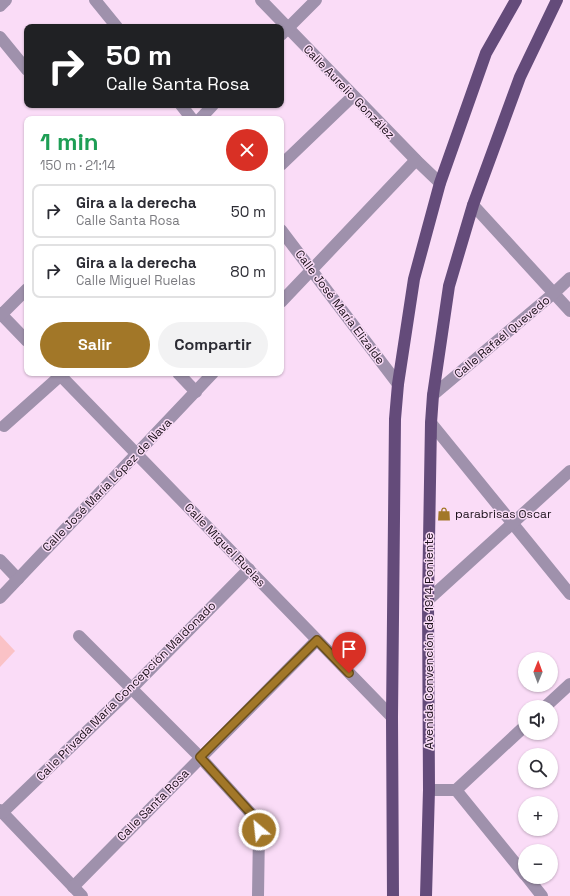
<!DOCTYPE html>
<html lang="es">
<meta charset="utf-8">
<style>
:root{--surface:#fff;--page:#f2f2f3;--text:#2b2b33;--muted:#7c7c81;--line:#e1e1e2;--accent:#a27728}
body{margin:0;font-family:"Space Grotesk",sans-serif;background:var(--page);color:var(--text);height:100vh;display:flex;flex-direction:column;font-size:15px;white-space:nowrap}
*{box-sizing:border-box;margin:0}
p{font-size:13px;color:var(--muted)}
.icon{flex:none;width:22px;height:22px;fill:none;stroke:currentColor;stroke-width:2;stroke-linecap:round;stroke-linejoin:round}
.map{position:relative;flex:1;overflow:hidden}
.drawer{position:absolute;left:24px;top:116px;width:260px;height:260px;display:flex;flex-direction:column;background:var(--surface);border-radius:8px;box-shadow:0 1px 3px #0004}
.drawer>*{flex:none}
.top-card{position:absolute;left:24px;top:24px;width:260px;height:84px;border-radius:8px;box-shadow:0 1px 3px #0004;background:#202124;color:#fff;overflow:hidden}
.needle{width:26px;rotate:1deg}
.buttons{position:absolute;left:518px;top:652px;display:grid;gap:8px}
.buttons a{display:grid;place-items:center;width:40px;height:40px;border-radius:50%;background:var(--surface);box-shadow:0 1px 3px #0004;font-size:20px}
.pin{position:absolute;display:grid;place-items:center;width:34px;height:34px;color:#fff;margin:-41px -17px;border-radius:50% 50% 50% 0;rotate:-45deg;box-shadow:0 0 4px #0007}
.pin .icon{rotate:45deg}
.me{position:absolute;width:44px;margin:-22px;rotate:332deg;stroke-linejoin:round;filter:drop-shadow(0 0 3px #0008)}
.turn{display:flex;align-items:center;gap:14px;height:84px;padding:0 16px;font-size:18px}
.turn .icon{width:52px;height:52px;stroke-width:2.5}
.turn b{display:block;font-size:28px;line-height:34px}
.round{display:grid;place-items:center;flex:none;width:42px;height:42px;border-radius:21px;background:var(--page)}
.summary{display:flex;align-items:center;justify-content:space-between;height:68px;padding:0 16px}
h1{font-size:24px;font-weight:600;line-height:30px;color:#1e9e55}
.button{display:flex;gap:8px;margin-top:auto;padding:8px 16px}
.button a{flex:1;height:46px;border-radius:24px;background:var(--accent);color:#fff;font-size:16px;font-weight:600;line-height:46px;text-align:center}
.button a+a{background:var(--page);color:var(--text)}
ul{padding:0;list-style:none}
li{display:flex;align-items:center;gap:12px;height:54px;margin:0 8px 6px;padding:0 8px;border:2px solid var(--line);border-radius:8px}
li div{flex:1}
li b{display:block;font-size:15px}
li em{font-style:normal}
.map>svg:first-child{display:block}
.pitch{fill:#fac2c6}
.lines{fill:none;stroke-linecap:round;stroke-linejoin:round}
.minor{stroke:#9f91ac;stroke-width:12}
.major{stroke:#644b7a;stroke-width:12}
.route-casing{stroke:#694d1a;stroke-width:10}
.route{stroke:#a27728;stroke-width:7}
.labels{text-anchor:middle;stroke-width:3;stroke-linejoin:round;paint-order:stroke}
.street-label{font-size:12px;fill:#190f18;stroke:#fadcf7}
.poi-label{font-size:12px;fill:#190f18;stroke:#fadcf7;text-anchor:start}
</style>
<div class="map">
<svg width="570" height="896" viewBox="0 0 570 896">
<rect width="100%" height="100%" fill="#fadcf7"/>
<polygon class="pitch" points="0,635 15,651 0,667"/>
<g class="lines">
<g class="minor">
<polyline points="95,0 117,27"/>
<polyline points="261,0 416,160 440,183"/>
<polyline points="0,6 6,0"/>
<polyline points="281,35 316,0"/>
<polyline points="0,37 27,70"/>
<polyline points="181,105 192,119"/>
<polyline points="200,119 213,105"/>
<polyline points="281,165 353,96"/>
<polyline points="473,205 570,311"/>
<polyline points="281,230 398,384"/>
<polyline points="281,302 416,160"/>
<polyline points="0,313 27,341"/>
<polyline points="0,316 27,289"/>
<polyline points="58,373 392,717"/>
<polyline points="178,373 196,392"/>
<polyline points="433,395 554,293 570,278"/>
<polyline points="431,423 570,594"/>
<polyline points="4,426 60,376"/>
<polyline points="0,560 18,579"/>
<polyline points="0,598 213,373"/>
<polyline points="428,600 570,471"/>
<polyline points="79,636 200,757 256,819 258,824 259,830 258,896"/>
<polyline points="545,707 570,684"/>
<polyline points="429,790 456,790"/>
<polyline points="456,790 525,875"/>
<polyline points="456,790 525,726"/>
<polyline points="0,810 82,896"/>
<polyline points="2,813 132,688 249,569"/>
<polyline points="527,877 542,896"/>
<polyline points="73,887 317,640"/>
</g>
<g class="major">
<polyline points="393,896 392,717 395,419 398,384 414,279 440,183 486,53 516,0"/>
<polyline points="426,896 429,790 428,600 431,423 433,395 449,286 473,205 520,77 557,0"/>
</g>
</g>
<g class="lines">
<g class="route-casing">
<polyline id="route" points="259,830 258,824 256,819 200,757 317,640 349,673"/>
</g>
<use href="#route" class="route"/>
</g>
<defs>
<g id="shop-bare" transform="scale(1.08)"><path d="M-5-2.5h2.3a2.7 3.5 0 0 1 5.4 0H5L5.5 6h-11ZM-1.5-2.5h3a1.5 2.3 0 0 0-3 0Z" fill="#a27728" stroke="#fadcf7" stroke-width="2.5" paint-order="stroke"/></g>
</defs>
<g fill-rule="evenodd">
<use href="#shop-bare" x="444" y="514"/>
</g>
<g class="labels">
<g class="street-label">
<text transform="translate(349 92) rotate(46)" y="4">Calle Aurelio González</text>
<text transform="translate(340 307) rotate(53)" y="4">Calle José María Elizalde</text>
<text transform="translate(502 337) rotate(-40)" y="4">Calle Rafaél Quevedo</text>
<text transform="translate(107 485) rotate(-46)" y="4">Calle José María López de Nava</text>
<text transform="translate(225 545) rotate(46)" y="4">Calle Miguel Ruelas</text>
<text transform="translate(429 641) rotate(-90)" y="4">Avenida Convención de 1914 Poniente</text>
<text transform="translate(126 691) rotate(-45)" y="4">Calle Privada María Concepción Maldonado</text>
<text transform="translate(153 805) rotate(-45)" y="4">Calle Santa Rosa</text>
</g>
<g class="poi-label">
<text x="455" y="518">parabrisas Oscar</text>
</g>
</g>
</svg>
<div class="buttons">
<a><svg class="needle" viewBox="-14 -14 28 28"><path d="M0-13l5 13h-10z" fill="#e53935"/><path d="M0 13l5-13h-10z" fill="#7c7c81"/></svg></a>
<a><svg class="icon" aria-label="sound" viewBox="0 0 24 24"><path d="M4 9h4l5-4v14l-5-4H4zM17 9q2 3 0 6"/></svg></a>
<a><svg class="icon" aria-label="search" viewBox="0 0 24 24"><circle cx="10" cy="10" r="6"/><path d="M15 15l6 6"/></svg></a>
<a>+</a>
<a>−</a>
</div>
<div class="pin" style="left:349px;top:673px;background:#d93025"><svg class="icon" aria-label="arrive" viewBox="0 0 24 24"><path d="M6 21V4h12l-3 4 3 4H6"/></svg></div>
<svg class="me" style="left:259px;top:830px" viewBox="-20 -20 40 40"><circle r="17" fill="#a27728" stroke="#fff" stroke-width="3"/><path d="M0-11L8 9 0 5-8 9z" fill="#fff"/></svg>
<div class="top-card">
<div class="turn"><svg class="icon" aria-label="right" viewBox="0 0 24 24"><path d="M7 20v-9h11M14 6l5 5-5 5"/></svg><div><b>50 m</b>Calle Santa Rosa</div></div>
</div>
<section class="drawer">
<div class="summary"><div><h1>1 min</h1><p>150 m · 21:14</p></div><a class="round" style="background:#d93025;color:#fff"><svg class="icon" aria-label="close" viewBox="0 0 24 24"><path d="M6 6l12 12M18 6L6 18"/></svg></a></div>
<ul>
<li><svg class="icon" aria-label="right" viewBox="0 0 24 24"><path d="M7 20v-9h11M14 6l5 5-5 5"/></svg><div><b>Gira a la derecha</b><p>Calle Santa Rosa</p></div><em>50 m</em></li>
<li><svg class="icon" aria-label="right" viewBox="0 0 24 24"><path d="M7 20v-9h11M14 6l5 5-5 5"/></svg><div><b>Gira a la derecha</b><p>Calle Miguel Ruelas</p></div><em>80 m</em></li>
</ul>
<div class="button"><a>Salir</a><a>Compartir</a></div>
</section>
</div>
